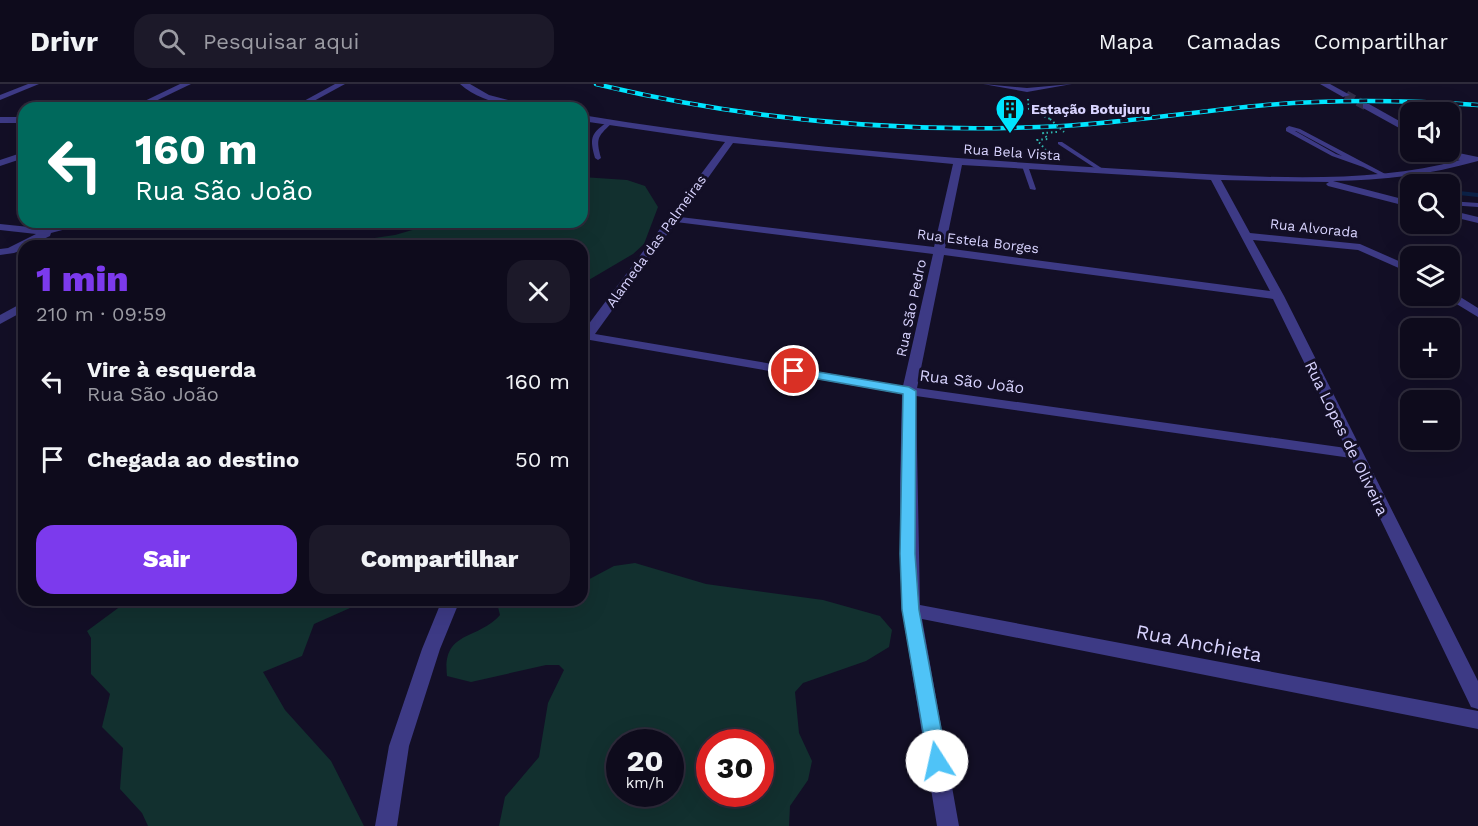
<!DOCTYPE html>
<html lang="pt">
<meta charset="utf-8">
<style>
:root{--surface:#0e0b1c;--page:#1c1929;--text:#f1f3f6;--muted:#9b9ba3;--line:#2e2b3b;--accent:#7c3aed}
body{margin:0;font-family:"Work Sans",sans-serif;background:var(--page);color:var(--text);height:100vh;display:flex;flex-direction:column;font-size:22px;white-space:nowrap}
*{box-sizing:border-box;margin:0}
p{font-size:20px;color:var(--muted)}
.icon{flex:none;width:33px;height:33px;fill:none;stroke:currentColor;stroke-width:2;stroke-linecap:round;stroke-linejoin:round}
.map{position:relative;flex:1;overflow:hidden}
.details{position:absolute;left:18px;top:156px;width:570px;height:366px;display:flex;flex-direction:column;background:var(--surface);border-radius:18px;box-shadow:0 6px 24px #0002,0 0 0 2px var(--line)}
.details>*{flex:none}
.guide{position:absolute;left:18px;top:18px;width:570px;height:126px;border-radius:18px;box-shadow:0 6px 24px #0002,0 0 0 2px var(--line);background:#00695c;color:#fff;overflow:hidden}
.controls{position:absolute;left:1400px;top:18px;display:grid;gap:12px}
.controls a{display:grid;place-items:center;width:60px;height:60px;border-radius:12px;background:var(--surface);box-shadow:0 6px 24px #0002,0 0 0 2px var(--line);font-size:30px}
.speed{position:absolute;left:606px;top:645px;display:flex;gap:12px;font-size:30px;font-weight:700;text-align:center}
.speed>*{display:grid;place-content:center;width:78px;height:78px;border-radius:50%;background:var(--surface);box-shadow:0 6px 24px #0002,0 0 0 2px var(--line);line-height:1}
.speed small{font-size:15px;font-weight:400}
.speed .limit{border:9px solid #d22;background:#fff;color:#111}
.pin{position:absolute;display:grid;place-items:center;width:51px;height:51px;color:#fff;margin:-26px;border:3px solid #fff;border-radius:50%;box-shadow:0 2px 6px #0007}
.me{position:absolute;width:66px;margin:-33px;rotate:350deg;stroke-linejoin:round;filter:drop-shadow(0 0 4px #0008)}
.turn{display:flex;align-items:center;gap:21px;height:126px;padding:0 18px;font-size:27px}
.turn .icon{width:78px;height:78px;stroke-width:2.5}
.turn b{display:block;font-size:42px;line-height:51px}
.round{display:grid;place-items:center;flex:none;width:63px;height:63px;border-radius:18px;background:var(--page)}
.overview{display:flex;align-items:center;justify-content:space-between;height:102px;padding:0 18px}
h1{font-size:36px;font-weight:800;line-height:45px;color:var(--accent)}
.primary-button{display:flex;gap:12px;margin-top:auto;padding:12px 18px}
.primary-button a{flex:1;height:69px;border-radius:18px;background:var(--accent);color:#fff;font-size:24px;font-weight:800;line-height:69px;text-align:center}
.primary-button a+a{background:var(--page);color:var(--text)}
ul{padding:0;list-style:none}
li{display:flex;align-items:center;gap:18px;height:78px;padding:0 18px}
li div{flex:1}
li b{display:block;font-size:22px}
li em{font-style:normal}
header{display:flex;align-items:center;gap:36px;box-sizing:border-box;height:84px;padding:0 30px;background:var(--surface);border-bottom:2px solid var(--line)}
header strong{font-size:28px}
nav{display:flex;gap:33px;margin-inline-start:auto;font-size:21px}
.search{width:420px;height:54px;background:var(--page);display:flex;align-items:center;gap:15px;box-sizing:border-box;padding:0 21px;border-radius:18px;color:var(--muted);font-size:22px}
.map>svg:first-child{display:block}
.green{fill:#12302f;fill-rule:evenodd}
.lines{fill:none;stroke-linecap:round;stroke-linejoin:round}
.stream{stroke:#0c2248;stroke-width:4}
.minor-tunnel{stroke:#312d47;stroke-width:9;stroke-dasharray:9 4.5;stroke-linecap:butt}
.path{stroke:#2fb8b0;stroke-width:2;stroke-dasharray:1.5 3;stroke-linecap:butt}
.service{fill:#3d3a85;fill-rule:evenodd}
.minor{fill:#3d3a85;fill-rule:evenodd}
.rail-casing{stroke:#00e5ff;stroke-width:4.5}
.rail{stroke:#130f26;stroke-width:3;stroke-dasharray:8;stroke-linecap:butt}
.path-bridge{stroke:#2fb8b0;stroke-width:2;stroke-dasharray:1.5 3;stroke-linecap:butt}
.route{fill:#4fc3f7;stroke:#337fa1;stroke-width:1.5}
.labels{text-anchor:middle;stroke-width:6;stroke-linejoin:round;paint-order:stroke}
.far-poi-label{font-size:14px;font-weight:bold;fill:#d9d4ff;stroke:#130f26;text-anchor:start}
.far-street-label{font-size:14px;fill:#d9d4ff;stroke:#130f26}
.street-label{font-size:16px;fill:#d9d4ff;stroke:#130f26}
.near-street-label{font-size:20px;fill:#d9d4ff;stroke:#130f26}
</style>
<header>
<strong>Drivr</strong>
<div class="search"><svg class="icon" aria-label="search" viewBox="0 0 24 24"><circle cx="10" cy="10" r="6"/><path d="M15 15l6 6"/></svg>Pesquisar aqui</div>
<nav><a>Mapa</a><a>Camadas</a><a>Compartilhar</a></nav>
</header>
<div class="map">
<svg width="1478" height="742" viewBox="0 0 1478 742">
<rect width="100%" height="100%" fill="#130f26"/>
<g class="green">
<polygon points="582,93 627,96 645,102 658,123 644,160 633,170 582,200 582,162 320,162 395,151 440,138 582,138"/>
<path d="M635,479L706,500L823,516L880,532L892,546L889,563L866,577L803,599L795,608L799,649L812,677L808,696L790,722L789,742H499L505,713L539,673L548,619L564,586L559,581H546L471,598L447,592C442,546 477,557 500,531L498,523L486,516H582V499L614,482ZM620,658H670V710H620ZM710,658H760V710H710Z"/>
<polygon points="129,516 356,516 350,524 314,540 302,572 263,588 285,626 331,677 364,742 148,742 142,729 120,705 123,664 102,643 110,610 91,590 91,554 87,547"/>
</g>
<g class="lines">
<polyline class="stream" points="1449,108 1478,111"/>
<polyline class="minor-tunnel" points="1346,11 1366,22"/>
<g class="path">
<polyline points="1028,15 1029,25 1050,35"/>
<polyline points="1052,73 1037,56 1048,55 1043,49 1057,48"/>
</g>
<g class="service">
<path d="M606,39L611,40C597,53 596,55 601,74L598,76L595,74C590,55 590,50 606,39Z"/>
<path d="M1289,42L1300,45L1391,93L1386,94L1363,83L1332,72L1286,47V44ZM1295,47H1296L1342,72L1336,70Z"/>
<polygon points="1058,58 1062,58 1106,87 1101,88 1058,60"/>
<polygon points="1023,81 1028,82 1036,105 1035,106 1030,105 1022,82"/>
<polygon points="1449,117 1478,119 1478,123 1449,121"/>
</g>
<g class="minor">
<polygon points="28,0 39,0 0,16 0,11"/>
<polygon points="180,0 191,0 141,24 130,24"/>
<polygon points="335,0 345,0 301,24 291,24"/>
<path d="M460,0H470L489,11L538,24C512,24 480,18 460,0Z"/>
<polygon points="983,0 1027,4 1072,0 1027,8"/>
<polygon points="1320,0 1330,0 1350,11 1343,13"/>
<polygon points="1363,20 1369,20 1410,43 1410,50 1363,24"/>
<path d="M582,31C761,61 942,74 1122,85C1227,91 1359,104 1460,76L1450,74L1440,68L1449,67L1478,73V77C1428,91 1384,96 1333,97L1410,117V123L1328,102L1326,100L1329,98L1221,96L1250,149L1360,160L1410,182V189L1358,166L1253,156L1284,212L1478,597V625L1471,623L1351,374L916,312L920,521L1478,627V645L922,535L959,742H937L902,526L900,400L902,310L590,256L582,262V249L725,58L582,37ZM733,59L953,80L934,163L680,133ZM962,81L1211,96L1270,207L945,164ZM676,138L933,170L903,302L595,250ZM944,171L1273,215L1346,364L917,304Z"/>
<rect x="0" y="33" width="24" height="6"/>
<polygon points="24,68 24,74 0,82 0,76"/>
<polygon points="1449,126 1478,133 1478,139 1449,132"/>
<polygon points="67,138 81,138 70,144 51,149 50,152 29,162 24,162 24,165 14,169 0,171 0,165 8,164 36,150 0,146 0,140 39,144"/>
<polygon points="1449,206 1478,224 1478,233 1445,213 1449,212"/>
<polygon points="24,218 24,227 0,240 0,231"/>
<polygon points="442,516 460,516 440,565 409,662 397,742 375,742 389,662 422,565"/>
</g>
<g class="rail-casing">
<path id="rail" d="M596,0C750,37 905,50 1063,42C1131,38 1198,27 1266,21C1336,15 1407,16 1478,21"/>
</g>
<use href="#rail" class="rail"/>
<polyline class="path-bridge" points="1050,35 1064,48"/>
</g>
<polygon class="route" points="794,284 909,303 916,307 915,470 919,526 947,677 944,683 937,686 930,683 928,677 902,526 900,470 903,310 790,290 788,287"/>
<defs>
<g id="building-pin" transform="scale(1.5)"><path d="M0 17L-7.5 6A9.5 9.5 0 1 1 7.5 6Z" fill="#00e5ff" stroke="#130f26"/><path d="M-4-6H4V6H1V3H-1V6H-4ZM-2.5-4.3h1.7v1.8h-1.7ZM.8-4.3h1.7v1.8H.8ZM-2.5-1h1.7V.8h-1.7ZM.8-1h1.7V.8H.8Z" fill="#111"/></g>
</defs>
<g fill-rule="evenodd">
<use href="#building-pin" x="1010" y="25"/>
</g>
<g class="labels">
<g class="far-poi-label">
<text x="1031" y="30">Estação Botujuru</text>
</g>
<g class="far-street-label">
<text transform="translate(1012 68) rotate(4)" y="5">Rua Bela Vista</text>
<text transform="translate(1314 144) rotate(6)" y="5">Rua Alvorada</text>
<text transform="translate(656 157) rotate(-54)" y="5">Alameda das Palmeiras</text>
<text transform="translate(978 157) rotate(7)" y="5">Rua Estela Borges</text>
<text transform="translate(911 224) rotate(-78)" y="5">Rua São Pedro</text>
</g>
<g class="street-label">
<text transform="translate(972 297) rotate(7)" y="6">Rua São João</text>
<text transform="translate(1347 354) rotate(64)" y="6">Rua Lopes de Oliveira</text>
</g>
<g class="near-street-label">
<text transform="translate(1199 559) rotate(11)" y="7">Rua Anchieta</text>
</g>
</g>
</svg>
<div class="controls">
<a><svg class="icon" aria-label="sound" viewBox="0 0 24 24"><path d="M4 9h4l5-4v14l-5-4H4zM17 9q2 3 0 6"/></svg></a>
<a><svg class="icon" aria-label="search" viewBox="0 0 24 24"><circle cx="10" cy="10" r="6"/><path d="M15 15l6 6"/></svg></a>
<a><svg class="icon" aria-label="layers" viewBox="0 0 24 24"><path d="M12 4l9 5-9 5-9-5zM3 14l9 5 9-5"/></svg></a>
<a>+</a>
<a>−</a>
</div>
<div class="speed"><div>20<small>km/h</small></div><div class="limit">30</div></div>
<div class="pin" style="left:794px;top:287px;background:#d93025"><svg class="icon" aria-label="arrive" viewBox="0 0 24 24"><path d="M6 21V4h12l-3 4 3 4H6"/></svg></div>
<svg class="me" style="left:937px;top:677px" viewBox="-20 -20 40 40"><circle r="19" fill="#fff"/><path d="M0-13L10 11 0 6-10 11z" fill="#4fc3f7"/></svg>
<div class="guide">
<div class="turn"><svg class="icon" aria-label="left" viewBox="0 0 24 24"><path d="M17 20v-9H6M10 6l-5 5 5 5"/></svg><div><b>160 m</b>Rua São João</div></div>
</div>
<section class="details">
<div class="overview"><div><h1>1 min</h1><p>210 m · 09:59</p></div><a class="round"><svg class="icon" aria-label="close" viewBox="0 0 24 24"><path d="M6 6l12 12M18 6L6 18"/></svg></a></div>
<ul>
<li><svg class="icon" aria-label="left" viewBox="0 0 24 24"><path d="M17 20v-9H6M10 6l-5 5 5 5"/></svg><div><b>Vire à esquerda</b><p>Rua São João</p></div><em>160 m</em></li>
<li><svg class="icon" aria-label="arrive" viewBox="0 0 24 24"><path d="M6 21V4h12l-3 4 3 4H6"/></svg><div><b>Chegada ao destino</b></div><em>50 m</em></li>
</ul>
<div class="primary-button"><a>Sair</a><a>Compartilhar</a></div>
</section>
</div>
